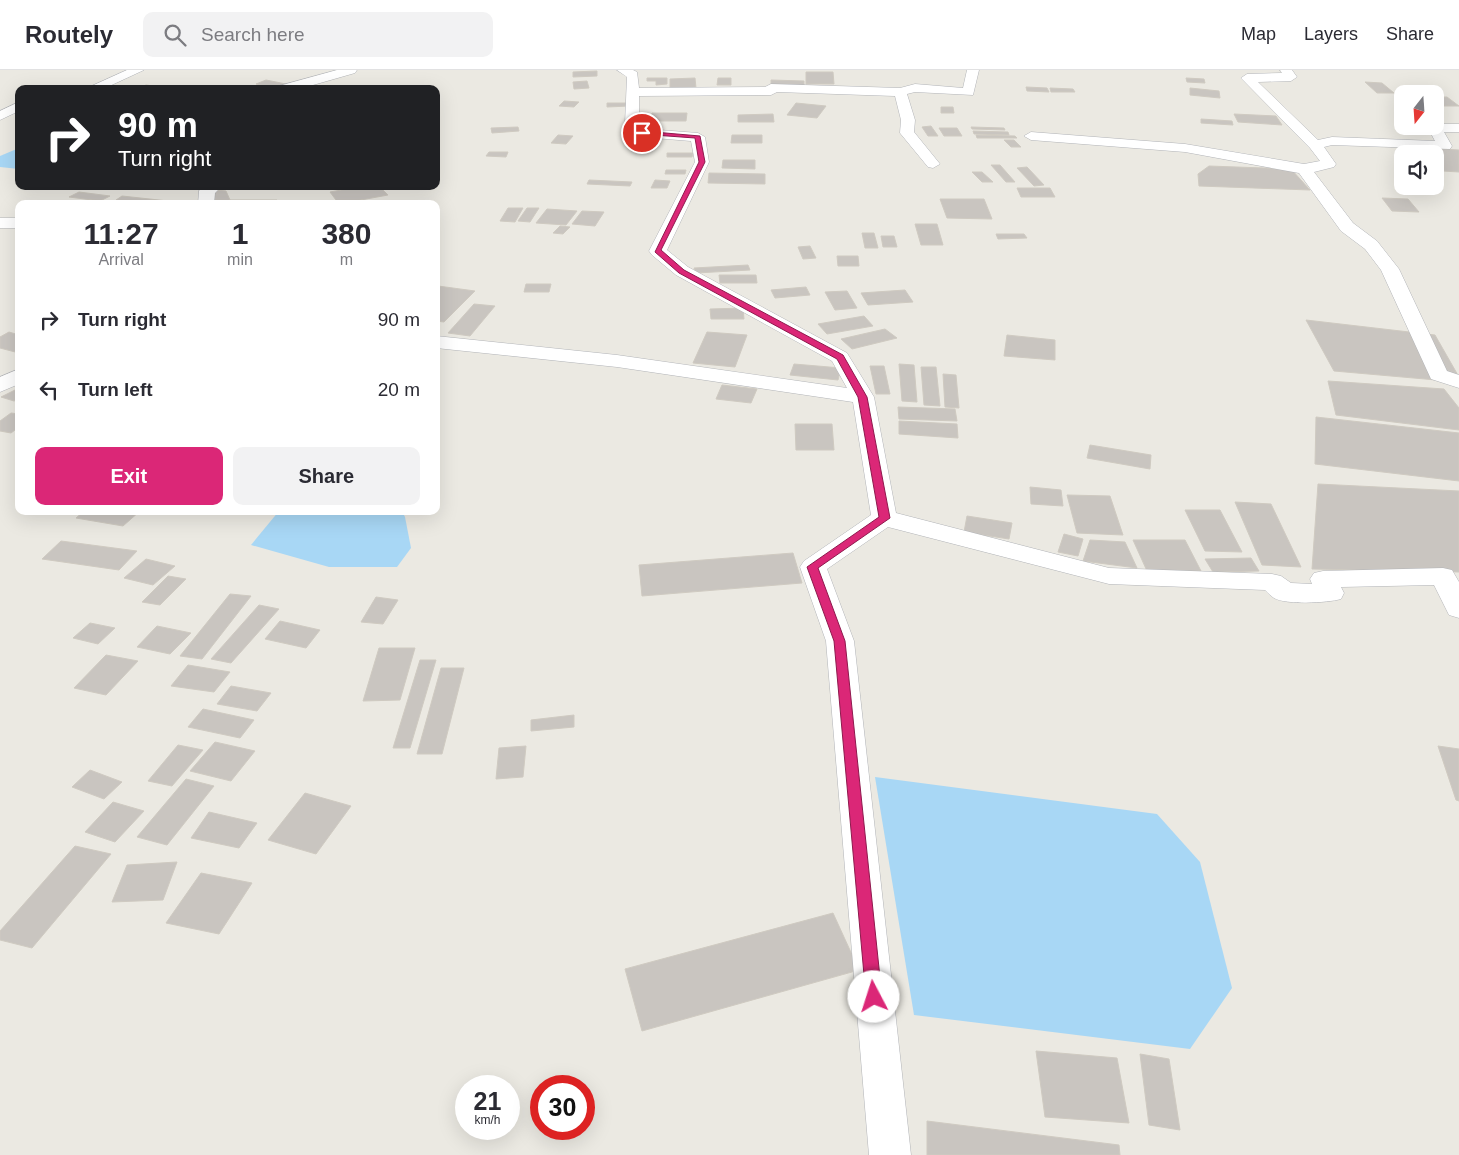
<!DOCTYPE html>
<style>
:root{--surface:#fff;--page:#f2f2f3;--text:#2b2b33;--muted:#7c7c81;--line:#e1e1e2;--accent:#db2777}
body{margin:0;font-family:Helvetica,sans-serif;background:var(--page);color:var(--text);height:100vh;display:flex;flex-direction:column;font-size:19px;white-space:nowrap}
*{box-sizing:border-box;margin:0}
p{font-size:16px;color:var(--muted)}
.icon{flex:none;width:28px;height:28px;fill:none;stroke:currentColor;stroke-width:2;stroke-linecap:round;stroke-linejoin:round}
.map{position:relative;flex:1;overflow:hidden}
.details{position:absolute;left:15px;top:130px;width:425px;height:315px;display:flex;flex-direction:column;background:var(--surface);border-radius:10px;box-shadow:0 5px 20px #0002}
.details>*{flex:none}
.banner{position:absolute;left:15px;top:15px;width:425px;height:105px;border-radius:10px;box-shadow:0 5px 20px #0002;background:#202124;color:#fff;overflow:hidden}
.needle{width:32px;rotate:197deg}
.controls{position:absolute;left:1394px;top:15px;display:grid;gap:10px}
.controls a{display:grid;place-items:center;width:50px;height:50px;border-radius:10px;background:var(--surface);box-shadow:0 5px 20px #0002;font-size:25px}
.speed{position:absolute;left:455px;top:1005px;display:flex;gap:10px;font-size:25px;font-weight:700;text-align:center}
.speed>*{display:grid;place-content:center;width:65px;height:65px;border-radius:50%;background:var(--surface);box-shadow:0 5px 20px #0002;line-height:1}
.speed small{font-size:12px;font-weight:400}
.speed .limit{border:8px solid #d22;background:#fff;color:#111}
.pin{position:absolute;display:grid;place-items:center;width:42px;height:42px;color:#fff;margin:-21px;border:2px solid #fff;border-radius:50%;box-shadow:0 1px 5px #0007}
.me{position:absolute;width:55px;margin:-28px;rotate:355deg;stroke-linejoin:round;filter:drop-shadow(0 0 4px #0008)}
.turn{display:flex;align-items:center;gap:18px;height:105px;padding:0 20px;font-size:22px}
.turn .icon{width:65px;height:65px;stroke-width:2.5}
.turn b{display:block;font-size:35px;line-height:42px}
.eta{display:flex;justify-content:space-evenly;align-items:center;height:85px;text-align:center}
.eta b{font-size:30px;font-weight:600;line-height:35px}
.action{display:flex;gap:10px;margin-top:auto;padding:10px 20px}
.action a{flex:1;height:58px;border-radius:10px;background:var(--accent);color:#fff;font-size:20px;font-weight:600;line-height:58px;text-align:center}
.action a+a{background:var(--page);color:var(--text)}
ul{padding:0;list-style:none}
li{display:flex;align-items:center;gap:15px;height:70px;padding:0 20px}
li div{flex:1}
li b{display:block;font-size:19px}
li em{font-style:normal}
header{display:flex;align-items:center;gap:30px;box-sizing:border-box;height:70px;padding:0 25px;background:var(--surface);border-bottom:1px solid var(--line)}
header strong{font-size:24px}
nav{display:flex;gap:28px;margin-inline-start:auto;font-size:18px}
.search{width:350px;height:45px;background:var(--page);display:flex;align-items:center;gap:12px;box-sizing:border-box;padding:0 18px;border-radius:10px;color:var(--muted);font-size:19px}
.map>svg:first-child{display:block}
.water{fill:#a8d7f5}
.building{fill:#c9c5c0;stroke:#cfcac1}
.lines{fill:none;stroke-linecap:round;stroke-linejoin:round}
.minor-casing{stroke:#b2b4b8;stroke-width:1}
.minor{fill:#fff;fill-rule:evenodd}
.route{fill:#db2777;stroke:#8e194d}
</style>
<header>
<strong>Routely</strong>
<div class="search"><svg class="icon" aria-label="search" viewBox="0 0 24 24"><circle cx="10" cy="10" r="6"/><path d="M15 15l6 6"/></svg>Search here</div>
<nav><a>Map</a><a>Layers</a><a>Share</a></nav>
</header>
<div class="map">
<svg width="1459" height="1085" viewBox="0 0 1459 1085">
<rect width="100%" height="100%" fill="#ebe9e2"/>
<g class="water">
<polygon points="19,78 19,99 0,97 0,86"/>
<polygon points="279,441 402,441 405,447 411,478 397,497 329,497 251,475"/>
<polygon points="875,707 1157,744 1200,792 1232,918 1190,979 914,945"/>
</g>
<g class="building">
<polygon points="597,1 597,6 573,7 573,2"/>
<polygon points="806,2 833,2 834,14 806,14"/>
<polygon points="647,8 667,8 667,14 656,15 656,11 647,11"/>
<polygon points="695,8 696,18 670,18 670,9"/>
<polygon points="718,8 731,8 731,15 717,15"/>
<polygon points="1186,8 1204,9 1205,13 1187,12"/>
<polygon points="266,10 291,15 278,19 256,14"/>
<polygon points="771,10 804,11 804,16 771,15"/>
<polygon points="587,11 589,18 574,19 573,12"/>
<polygon points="1365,12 1382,13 1394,23 1377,23"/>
<polygon points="146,15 167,18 137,19"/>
<polygon points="1026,17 1047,18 1049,22 1027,21"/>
<polygon points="1050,18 1073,19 1075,22 1051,22"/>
<polygon points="1190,18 1219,21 1220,28 1190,25"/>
<polygon points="1435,27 1447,27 1459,36 1435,36"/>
<polygon points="564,31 579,32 574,37 559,36"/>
<polygon points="607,33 629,33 629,36 607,37"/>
<polygon points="796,33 826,36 817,48 787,45"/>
<polygon points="941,37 953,37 954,43 941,43"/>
<polygon points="652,43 687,43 686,51 651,51"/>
<polygon points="773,44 774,52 738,52 738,45"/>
<polygon points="1234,44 1276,46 1282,55 1238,52"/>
<polygon points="1201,49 1232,51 1233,55 1201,53"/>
<polygon points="931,56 938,66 928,66 922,57"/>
<polygon points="518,57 519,61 492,63 491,58"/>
<polygon points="971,57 1004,58 1005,60 972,59"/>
<polygon points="939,58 957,58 962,66 944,66"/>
<polygon points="973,61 1008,62 1009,65 974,64"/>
<polygon points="558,65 573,66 566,74 551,73"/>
<polygon points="732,65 762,65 762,73 731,73"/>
<polygon points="976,65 1015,66 1017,68 977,68"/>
<polygon points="1004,70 1014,70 1021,77 1011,77"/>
<polygon points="1425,78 1459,80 1459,102 1443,101 1435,91 1435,84 1430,84"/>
<polygon points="489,82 508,82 506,87 486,86"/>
<polygon points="667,83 693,83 692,87 667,87"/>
<polygon points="723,90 755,90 755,99 722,98"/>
<polygon points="991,95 1000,95 1015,112 1006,112"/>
<polygon points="1209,96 1291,99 1310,120 1199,116 1198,104"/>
<polygon points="1027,97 1044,115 1034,116 1017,98"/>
<polygon points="666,100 686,100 685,104 665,104"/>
<polygon points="972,102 982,102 993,112 982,112"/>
<polygon points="709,103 765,104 765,114 708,113"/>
<polygon points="589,110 632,112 630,116 587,114"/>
<polygon points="655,110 670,111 667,118 651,118"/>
<polygon points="364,116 379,116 388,125 339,134 330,122"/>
<polygon points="1017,118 1050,118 1055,127 1021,127"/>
<polygon points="217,120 226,121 230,130 277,130 274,134 214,134 211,127"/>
<polygon points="79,122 110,126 100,131 69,127"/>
<polygon points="122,126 168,131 164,134 149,134 116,130"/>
<polygon points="1382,128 1408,129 1419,142 1392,141"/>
<polygon points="940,129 984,129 992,149 947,148"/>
<polygon points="508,138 523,138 515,152 500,151"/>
<polygon points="527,138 539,138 530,152 518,151"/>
<polygon points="547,139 577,141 566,155 536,153"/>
<polygon points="582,141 604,142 595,156 572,154"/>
<polygon points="915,154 937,154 943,175 921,175"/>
<polygon points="560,156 570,157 563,164 553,163"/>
<polygon points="862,163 874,163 878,178 865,178"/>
<polygon points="996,164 1024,164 1027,168 998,169"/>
<polygon points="881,166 894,166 897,177 883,177"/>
<polygon points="810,176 816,188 803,189 798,177"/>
<polygon points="837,186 858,186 859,196 838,196"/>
<polygon points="748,195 750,200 696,203 694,198"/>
<polygon points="719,205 756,205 757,213 720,213"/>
<polygon points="526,214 551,214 549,222 524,222"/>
<polygon points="438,216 475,221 444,252 436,251 436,218"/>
<polygon points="806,217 810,225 775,228 771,220"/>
<polygon points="905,220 913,232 868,235 861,223"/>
<polygon points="847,221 857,238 835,240 825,222"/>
<polygon points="474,234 495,236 470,266 448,263"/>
<polygon points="743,238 744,249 711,249 710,239"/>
<polygon points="864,246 873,256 827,264 818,254"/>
<polygon points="1306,250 1435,265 1459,307 1459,312 1334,301"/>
<polygon points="885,259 897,268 852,279 841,269"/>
<polygon points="9,262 19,265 19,283 0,278 0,267"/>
<polygon points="707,262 747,265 735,297 693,293"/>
<polygon points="1007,265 1055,270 1055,290 1004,286"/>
<polygon points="794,294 841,298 838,310 790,305"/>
<polygon points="899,294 914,295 917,332 902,331"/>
<polygon points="870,296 884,296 890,324 876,324"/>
<polygon points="921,297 936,297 940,336 924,335"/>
<polygon points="943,304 956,305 959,338 945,337"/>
<polygon points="1328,311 1444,319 1459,338 1459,360 1336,345"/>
<polygon points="722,315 757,319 751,333 716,329"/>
<polygon points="19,318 19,329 14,331 1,327"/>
<polygon points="898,337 955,339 957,351 899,349"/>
<polygon points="11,343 19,344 19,357 11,363 0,361 0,351"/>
<polygon points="1316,347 1459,363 1459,411 1315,394"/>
<polygon points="899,351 957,354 958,368 899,364"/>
<polygon points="795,354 832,354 834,380 796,380"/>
<polygon points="1090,375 1151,385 1150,399 1087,388"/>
<polygon points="1318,414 1459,421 1459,502 1312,499"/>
<polygon points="1030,417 1061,420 1063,436 1031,434"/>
<polygon points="1067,425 1110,426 1123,465 1077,463"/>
<polygon points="1235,432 1271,434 1301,497 1262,495"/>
<polygon points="1185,440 1220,440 1242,482 1205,481"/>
<polygon points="84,441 140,441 123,456 76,448"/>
<polygon points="967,446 1012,453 1009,469 964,462"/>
<polygon points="1064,464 1083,469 1078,486 1058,482"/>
<polygon points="1090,470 1125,472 1137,498 1083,491"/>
<polygon points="1133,470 1185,470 1201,501 1147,501"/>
<polygon points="61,471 137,481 119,500 42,489"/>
<polygon points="793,483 802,513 642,526 639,495"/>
<polygon points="1251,488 1259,501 1213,502 1205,489"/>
<polygon points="146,489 175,496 153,515 124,508"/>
<polygon points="168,506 186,509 160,535 142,532"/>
<polygon points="230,524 251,526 202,589 180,586"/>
<polygon points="376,527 398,530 383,554 361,552"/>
<polygon points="259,535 279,539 231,593 211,589"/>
<polygon points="280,551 320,560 306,578 265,569"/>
<polygon points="90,553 115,558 98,574 73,568"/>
<polygon points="157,556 191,563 170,584 137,577"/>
<polygon points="379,578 415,578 400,630 363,631"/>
<polygon points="106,585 138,591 106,625 74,618"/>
<polygon points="420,590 436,590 410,678 393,678"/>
<polygon points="188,595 230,602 214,622 171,616"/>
<polygon points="441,598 464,598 442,684 417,684"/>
<polygon points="231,616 271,623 257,641 217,634"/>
<polygon points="203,639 254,650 240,668 188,657"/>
<polygon points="574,645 574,657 531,661 531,650"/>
<polygon points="215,672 255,681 231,711 190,701"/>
<polygon points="178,675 203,680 172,716 148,711"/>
<polygon points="526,676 523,707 496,709 499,678"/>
<polygon points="1438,676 1459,679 1459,731 1456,730"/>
<polygon points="90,700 122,712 104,729 72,717"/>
<polygon points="186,709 214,716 167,775 137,767"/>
<polygon points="305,723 351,736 316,784 268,770"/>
<polygon points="113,732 144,741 115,772 85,762"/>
<polygon points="209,742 257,753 239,778 191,768"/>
<polygon points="75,776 111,784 32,878 0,870 0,861"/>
<polygon points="177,792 163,830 112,832 127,795"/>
<polygon points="201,803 252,813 219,864 166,853"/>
<polygon points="833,843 859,900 642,961 625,899"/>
<polygon points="1036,981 1117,988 1129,1053 1045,1047"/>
<polygon points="1140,984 1169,989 1180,1060 1149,1055"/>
<polygon points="927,1051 1119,1075 1120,1085 927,1085"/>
</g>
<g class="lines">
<g class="minor-casing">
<g id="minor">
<polygon points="127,0 144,0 103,19 85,19"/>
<polygon points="337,0 357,0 355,3 299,19 278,19 279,16"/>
<path d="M617,0H633L637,2L639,18L765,17L771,14L900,18L915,14L963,18L967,0H979L973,25L915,22L907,24L915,50L914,62L940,94L933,98L928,97L900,63L901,50L895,26L777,22L771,25L639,26V53L646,59L698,63L705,67L709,92L667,180L688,197L847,283L874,327L896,443L1109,498L1272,504L1281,506L1291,513L1312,514L1310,509L1314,503L1323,501L1443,498L1452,500L1459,512V548L1449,545L1434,515L1341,517L1344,523L1341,529C1327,533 1286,535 1274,528C1271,526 1268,523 1265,520L1109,514L888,457L827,499L854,571L911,1085H869L826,571L800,497L804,491L871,445L853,332L617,297L436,278V266L617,285L847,318L832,291L676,205L652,185L649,181L695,92L691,71L642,67C635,66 629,60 625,54L627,7Z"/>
<polygon points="1280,0 1292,0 1297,7 1291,11 1258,12 1318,70 1332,67 1435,71 1428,58 1429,56 1435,56 1435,54 1459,54 1459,62 1444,62 1452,76 1450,79 1332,75 1324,77 1336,94 1334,97 1314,102 1353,153 1377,171 1399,199 1447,301 1459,305 1459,318 1431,309 1381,200 1365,179 1341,161 1299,103 1185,82 1031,70 1024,66 1031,62 1185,74 1304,94 1320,91 1310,78 1241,8 1247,4 1282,3"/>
<polygon points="19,32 19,41 0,50 0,41"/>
<polygon points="203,116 222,116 215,123 214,134 198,134 199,121"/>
<rect x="0" y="148" width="19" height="10"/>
<polygon points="19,299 19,314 0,322 0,307"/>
</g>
</g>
<use href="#minor" class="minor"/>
</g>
<polygon class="route" points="642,61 700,66 705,92 661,180 684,200 843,285 867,327 890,448 818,498 845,571 882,927 880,932 874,934 869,932 866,927 834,571 807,497 879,447 858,327 837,289 679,203 655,182 699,92 695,68 640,64"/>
</svg>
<div class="controls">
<a><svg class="needle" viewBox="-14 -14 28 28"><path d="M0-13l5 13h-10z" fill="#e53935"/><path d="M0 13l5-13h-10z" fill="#7c7c81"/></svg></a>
<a><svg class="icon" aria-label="sound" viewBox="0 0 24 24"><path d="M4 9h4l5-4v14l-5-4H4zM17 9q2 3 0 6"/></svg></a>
</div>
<div class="speed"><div>21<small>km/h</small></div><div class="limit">30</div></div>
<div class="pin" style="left:642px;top:63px;background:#d93025"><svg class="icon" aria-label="arrive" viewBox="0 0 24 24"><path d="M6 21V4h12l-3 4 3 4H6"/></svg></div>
<svg class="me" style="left:874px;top:927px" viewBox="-20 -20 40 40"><circle r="19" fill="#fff"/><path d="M0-13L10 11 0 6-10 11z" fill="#db2777"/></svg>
<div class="banner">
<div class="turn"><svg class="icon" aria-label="right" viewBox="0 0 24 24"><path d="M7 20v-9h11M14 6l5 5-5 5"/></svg><div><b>90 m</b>Turn right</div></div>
</div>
<section class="details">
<div class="eta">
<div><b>11:27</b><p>Arrival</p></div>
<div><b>1</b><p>min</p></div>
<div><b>380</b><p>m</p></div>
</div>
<ul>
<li><svg class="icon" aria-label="right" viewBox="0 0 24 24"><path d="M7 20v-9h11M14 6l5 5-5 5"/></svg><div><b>Turn right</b></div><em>90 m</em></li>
<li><svg class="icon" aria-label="left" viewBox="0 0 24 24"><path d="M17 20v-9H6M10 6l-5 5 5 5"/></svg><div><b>Turn left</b></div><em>20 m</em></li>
</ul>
<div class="action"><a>Exit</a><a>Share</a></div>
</section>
</div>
